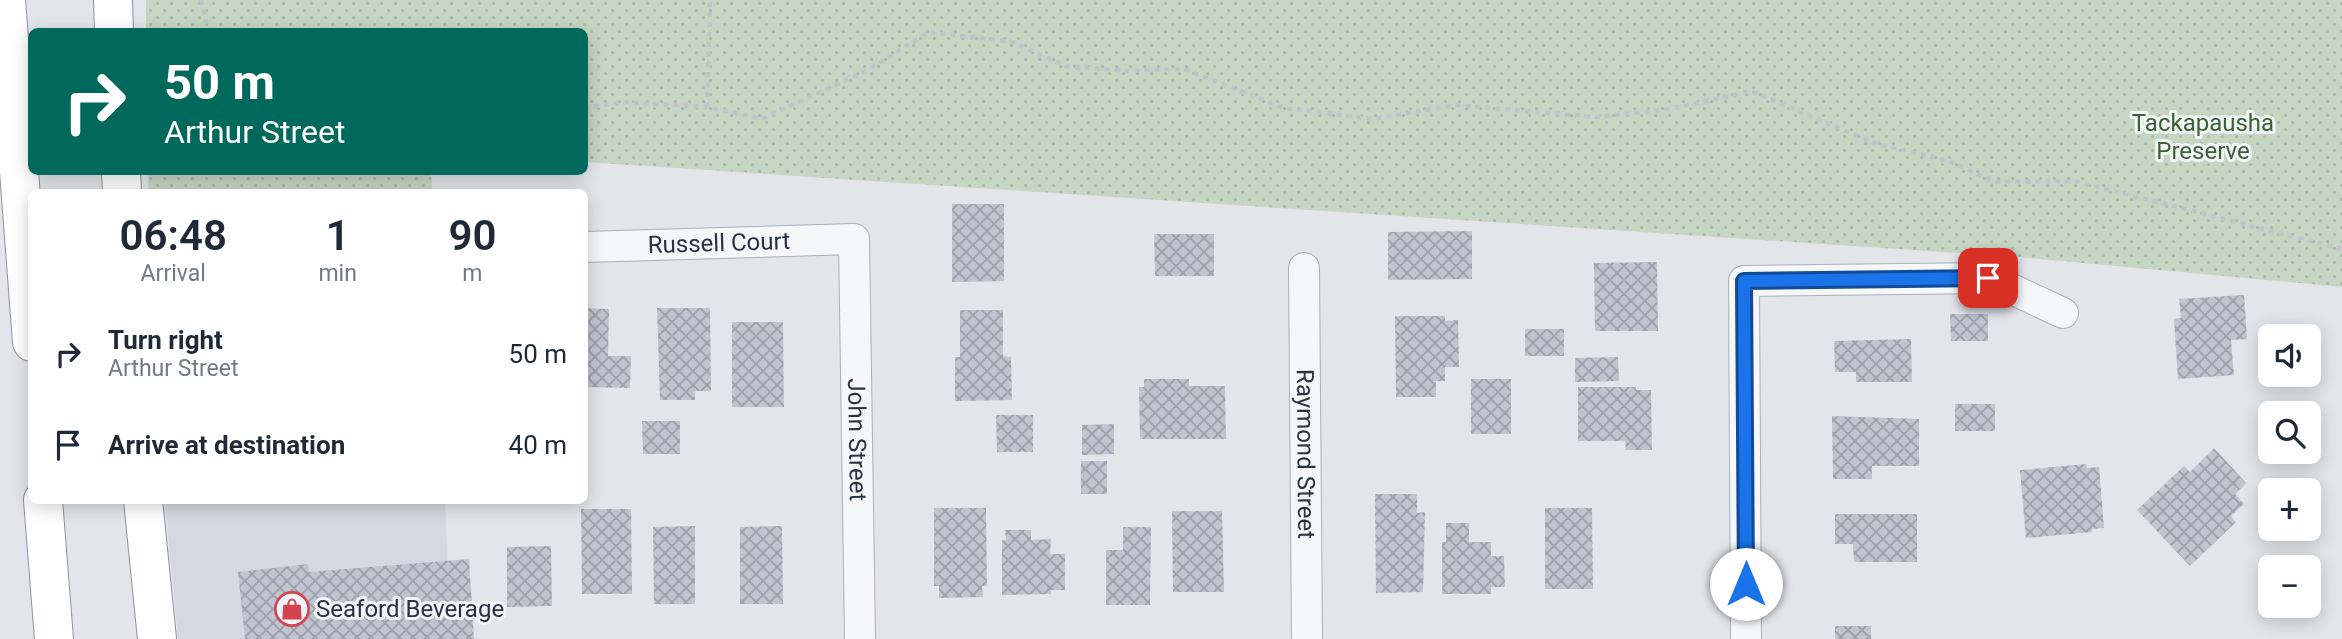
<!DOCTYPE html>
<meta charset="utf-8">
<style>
:root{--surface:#fff;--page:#f2f2f3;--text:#1f2937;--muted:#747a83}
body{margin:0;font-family:Roboto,sans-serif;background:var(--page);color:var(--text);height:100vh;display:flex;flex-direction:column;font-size:26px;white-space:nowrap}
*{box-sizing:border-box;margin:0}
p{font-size:23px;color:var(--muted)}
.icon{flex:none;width:38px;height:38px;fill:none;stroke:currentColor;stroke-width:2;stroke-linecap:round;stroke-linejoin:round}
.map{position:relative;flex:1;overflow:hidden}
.side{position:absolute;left:28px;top:189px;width:560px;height:315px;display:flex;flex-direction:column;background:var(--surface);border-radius:10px;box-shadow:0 4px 18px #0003}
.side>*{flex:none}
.guide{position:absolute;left:28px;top:28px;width:560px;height:147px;border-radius:10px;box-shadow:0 4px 18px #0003;background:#00695c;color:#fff;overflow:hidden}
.controls{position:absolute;left:2258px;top:324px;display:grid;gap:14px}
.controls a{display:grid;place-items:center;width:63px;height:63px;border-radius:10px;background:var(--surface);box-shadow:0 4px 18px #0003;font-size:35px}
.pin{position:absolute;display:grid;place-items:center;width:60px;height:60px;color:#fff;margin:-30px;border-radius:14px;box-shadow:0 4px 10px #0006}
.me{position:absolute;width:77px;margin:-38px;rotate:0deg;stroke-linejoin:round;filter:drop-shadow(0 0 5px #0008)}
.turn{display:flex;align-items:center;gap:24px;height:147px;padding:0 21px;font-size:32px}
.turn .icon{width:91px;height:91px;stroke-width:2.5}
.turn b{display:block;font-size:49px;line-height:60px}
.eta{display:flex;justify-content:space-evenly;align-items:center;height:119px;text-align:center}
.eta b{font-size:42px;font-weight:600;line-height:49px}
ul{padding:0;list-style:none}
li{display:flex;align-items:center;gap:21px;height:91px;padding:0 21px}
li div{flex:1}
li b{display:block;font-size:26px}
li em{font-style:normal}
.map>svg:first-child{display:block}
.built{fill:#d4d8e0}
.park{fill:url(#park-dots)}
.building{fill:url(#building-cross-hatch)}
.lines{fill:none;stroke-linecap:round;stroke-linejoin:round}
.minor-casing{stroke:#aab0b9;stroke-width:32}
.trunk-casing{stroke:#8992a3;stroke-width:40}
.path{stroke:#c0c4ca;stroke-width:4.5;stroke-dasharray:5 5;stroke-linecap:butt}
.minor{stroke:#f5f7f9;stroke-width:30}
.trunk{stroke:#fff;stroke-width:38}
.route-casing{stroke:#114b97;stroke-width:18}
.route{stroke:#1a73e8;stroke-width:12}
.labels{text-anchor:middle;stroke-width:6;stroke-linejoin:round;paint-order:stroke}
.park-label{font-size:24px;fill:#3c6136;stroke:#f2f5f8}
.street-label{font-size:24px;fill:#293244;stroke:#f2f5f8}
.poi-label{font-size:24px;fill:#293244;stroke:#f2f5f8;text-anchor:start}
</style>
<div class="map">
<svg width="2342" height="639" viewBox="0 0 2342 639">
<defs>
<pattern id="park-dots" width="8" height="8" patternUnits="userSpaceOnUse" patternTransform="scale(1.75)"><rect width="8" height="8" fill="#c7d6c3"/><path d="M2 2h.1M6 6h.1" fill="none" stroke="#abb8a9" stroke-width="1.8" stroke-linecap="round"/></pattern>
<pattern id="building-cross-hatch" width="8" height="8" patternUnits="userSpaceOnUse" patternTransform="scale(1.75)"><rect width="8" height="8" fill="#bfc4ce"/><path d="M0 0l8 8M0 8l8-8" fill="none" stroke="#9ba0a9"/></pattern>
</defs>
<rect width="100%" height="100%" fill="#e2e6eb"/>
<polygon class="built" points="165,501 445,501 451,639 178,639"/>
<g class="park">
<polygon points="146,0 2342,0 2342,287 2019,257 585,162 584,32 146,31"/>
<polygon points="148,172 431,172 432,192 149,192"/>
</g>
<g class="building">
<polygon points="952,204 1004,204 1004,281 952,282"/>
<polygon points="1472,231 1472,279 1388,280 1388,232"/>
<polygon points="1154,234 1214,234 1214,276 1155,276"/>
<polygon points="1657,262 1658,331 1595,331 1594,263"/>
<polygon points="2244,295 2247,339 2231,340 2234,375 2178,379 2174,319 2181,318 2179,299"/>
<polygon points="584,308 609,309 608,356 631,356 630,388 584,387"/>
<polygon points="657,308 710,308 711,391 695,391 695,400 660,400"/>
<polygon points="960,310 1003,310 1003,356 1011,357 1012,400 955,401 955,357 960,357"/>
<polygon points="1950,314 1988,314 1988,341 1951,341"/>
<polygon points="1395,316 1445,316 1445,321 1458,320 1459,367 1445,367 1445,381 1436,381 1436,397 1396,397"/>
<polygon points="732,322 783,322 784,407 732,407"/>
<rect x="1525" y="329" width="39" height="27"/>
<polygon points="1911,339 1912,382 1856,382 1856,372 1835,372 1834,341"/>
<polygon points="1618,357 1619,381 1575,382 1575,358"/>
<polygon points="1144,379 1189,379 1189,386 1225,386 1226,439 1140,439 1139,387 1144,387"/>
<rect x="1471" y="379" width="40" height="55"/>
<polygon points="1578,387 1636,387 1636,390 1651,390 1652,450 1626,450 1625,441 1578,441"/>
<rect x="1955" y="404" width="40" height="27"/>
<polygon points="996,415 1033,415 1033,452 997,452"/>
<polygon points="1832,416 1919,419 1919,466 1872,466 1872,479 1833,479"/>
<polygon points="642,421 680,421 680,454 643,454"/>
<polygon points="1114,424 1114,454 1082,455 1082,425"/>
<polygon points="2214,448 2246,483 2235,494 2244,504 2231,516 2236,522 2190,566 2137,510 2184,466 2190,472"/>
<rect x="1081" y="461" width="26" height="33"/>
<polygon points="2086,464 2087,468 2099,467 2104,528 2092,529 2092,532 2026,538 2020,470"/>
<polygon points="1375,494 1417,494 1417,513 1425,512 1423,592 1376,593"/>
<polygon points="934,508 986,508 987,586 982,586 983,597 939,598 939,586 934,586"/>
<polygon points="1545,508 1592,508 1593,589 1545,589"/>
<polygon points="581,509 631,509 632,594 582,594"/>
<polygon points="1172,511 1222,511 1224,592 1173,592"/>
<polygon points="1835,514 1917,514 1917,562 1854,562 1853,544 1835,544"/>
<polygon points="1446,523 1469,523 1469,542 1491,542 1491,556 1504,556 1505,587 1491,587 1491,594 1442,594 1442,542 1446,542"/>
<polygon points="695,526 695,604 654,604 653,527"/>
<polygon points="782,526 783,604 740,604 740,527"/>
<polygon points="1123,527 1151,527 1150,605 1106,605 1106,550 1123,550"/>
<polygon points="1005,530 1031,530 1031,540 1051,539 1050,554 1065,554 1065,590 1051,590 1051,594 1002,595 1002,540 1006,540"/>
<polygon points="551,546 552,606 507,607 507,547"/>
<polygon points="469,559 474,639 245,639 238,572 308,564 309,572"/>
<rect x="1835" y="626" width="36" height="13"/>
</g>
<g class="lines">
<g class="minor-casing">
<g id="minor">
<path id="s1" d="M584,247L854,239L860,639"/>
<path id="s2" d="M1304,268L1307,639"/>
<polyline points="1746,639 1744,281 1988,278 2063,313"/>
</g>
</g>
<g class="trunk-casing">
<g id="trunk">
<polyline points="6,0 32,342"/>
<polyline points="113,0 114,32"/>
<polyline points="121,172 122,192"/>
<polyline points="43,500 54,639"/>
<polyline points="143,500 157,639"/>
</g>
</g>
<g class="path">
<polyline points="201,0 209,32"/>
<polyline points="707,107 710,0"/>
<polyline points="584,108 623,102 707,107 762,119 866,71 929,32 1012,42 1066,66 1126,71 1184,69 1284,108 1372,119 1456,105 1597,117 1670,109 1751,91 1874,143 1949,161 1995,182 2074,181 2342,249"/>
</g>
<use href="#minor" class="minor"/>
<use href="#trunk" class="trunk"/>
</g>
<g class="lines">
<g class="route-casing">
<polyline id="route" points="1746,584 1744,281 1988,278"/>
</g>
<use href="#route" class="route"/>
</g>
<defs>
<g id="shop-ring" transform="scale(1.75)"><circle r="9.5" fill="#f2f5f8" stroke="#d54352" stroke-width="1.5"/><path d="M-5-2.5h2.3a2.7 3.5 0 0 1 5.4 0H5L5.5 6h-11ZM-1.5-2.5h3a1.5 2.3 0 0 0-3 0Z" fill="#d54352"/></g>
</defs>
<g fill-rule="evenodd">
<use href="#shop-ring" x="292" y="609"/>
</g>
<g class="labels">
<g class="park-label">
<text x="2203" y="131">Tackapausha<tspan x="2203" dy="28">Preserve</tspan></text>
</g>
<g class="street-label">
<text dy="8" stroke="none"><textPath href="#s1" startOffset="135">Russell Court</textPath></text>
<text dy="8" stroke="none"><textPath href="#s1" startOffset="471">John Street</textPath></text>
<text dy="8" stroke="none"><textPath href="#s2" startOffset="186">Raymond Street</textPath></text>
</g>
<g class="poi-label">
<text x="316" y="617">Seaford Beverage</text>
</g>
</g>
</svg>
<div class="controls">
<a><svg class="icon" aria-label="sound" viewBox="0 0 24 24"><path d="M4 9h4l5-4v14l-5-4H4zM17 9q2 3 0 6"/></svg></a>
<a><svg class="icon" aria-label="search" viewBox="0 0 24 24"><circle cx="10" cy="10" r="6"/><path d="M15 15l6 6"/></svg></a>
<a>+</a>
<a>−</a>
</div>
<div class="pin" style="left:1988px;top:278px;background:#d93025"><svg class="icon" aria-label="arrive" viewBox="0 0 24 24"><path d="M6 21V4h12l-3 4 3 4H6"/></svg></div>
<svg class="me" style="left:1746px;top:584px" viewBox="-20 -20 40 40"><circle r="19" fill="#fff"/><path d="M0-13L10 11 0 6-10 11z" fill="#1a73e8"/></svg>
<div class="guide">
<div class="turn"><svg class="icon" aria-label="right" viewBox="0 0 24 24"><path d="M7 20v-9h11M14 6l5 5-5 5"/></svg><div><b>50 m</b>Arthur Street</div></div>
</div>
<section class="side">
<div class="eta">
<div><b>06:48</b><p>Arrival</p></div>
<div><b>1</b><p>min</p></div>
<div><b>90</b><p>m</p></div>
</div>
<ul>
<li><svg class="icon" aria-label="right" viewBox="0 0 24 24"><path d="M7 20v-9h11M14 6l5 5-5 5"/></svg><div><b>Turn right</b><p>Arthur Street</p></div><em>50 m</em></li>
<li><svg class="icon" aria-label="arrive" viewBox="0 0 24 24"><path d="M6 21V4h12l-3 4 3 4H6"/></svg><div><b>Arrive at destination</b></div><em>40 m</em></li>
</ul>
</section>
</div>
